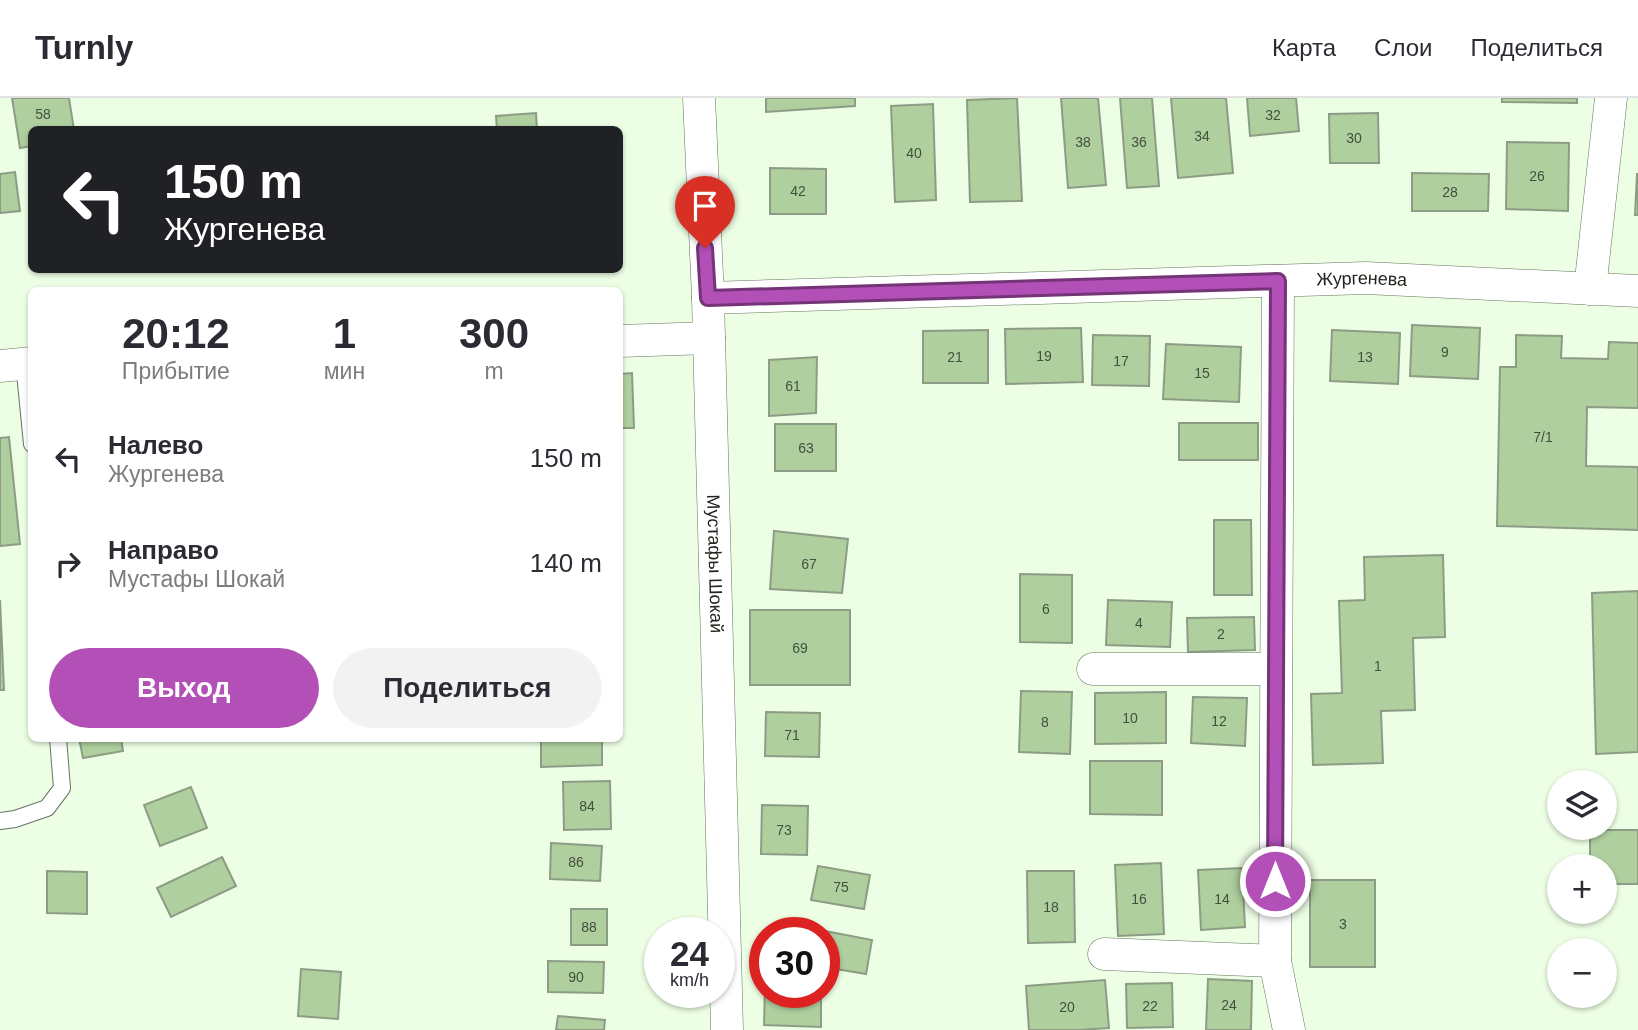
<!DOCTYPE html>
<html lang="ru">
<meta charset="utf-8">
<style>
:root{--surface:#fff;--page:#f2f2f3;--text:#2b2b33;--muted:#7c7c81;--line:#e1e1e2;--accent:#b250b7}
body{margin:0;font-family:Helvetica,sans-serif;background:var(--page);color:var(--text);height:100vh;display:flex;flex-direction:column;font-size:26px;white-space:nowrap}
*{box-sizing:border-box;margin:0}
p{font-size:23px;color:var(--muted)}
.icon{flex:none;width:38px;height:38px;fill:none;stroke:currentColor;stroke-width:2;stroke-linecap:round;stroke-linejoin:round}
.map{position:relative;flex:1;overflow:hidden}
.sheet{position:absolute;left:28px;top:189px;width:595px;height:455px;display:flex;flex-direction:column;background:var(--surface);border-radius:10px;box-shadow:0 2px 5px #0004}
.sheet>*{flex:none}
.guide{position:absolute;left:28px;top:28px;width:595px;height:147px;border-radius:10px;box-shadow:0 2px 5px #0004;background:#202124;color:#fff;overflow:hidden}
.controls{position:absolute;left:1547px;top:672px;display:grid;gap:14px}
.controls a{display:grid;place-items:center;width:70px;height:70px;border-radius:50%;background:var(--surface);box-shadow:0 2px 5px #0004;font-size:35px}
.speed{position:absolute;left:644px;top:819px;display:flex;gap:14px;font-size:35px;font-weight:700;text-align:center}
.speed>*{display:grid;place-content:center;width:91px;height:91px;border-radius:50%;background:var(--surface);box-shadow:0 2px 5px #0004;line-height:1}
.speed small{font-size:18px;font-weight:400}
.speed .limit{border:10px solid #d22;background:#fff;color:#111}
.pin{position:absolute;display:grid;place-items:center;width:60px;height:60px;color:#fff;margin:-72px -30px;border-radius:50% 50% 50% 0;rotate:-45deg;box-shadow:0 0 7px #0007}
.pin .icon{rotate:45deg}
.me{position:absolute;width:77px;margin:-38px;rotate:0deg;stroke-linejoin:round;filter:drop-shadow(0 0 5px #0008)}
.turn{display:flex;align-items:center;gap:24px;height:147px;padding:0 21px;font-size:32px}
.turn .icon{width:91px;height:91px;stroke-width:2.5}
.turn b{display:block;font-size:49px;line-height:60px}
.eta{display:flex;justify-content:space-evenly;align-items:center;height:119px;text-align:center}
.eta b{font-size:42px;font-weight:800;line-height:49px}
.primary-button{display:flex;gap:14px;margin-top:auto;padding:14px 21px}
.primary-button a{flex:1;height:80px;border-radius:42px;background:var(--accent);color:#fff;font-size:28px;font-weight:800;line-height:80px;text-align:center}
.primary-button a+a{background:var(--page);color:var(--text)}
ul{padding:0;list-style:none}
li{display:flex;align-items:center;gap:21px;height:105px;padding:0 21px}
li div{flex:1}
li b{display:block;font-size:26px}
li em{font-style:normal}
header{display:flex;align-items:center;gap:42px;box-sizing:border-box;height:98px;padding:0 35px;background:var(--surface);border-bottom:2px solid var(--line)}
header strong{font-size:33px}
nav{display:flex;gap:38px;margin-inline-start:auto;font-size:24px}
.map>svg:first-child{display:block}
.building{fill:#afcf9f;stroke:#8c9c85;stroke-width:2}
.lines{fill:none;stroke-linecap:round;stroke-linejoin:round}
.service-casing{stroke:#65745e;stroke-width:18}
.minor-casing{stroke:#65745e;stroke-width:33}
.service{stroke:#fff;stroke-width:16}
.minor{stroke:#fff;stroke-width:32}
.route-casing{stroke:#743477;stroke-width:18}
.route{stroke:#b250b7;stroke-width:12}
.labels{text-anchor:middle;stroke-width:7;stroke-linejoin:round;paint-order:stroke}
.number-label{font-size:14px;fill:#44503e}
.street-label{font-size:18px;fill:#20261d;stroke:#ecfee4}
</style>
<header>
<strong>Turnly</strong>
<nav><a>Карта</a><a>Слои</a><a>Поделиться</a></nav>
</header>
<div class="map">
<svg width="1638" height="932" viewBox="0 0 1638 932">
<rect width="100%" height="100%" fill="#ecfee4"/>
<g class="building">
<polygon points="12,0 69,0 74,32 32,32 32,48 20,50"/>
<polygon points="766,0 855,0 855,8 766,14"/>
<polygon points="1017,0 1022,103 970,104 967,2"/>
<polygon points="1061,0 1098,0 1106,87 1068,90"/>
<polygon points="1120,0 1152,0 1159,88 1127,90"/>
<polygon points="1171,0 1226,0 1233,75 1178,80"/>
<polygon points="1247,0 1296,0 1299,33 1250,38"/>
<polygon points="1502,0 1577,0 1577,5 1502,4"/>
<polygon points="933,6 936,102 895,104 891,8"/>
<polygon points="536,15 537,32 497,32 496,18"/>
<polygon points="1378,15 1379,65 1330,65 1329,16"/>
<polygon points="1507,44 1569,45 1568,113 1506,111"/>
<polygon points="770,70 826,71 826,116 770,116"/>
<polygon points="15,74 20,113 0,115 0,76"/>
<polygon points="1412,75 1489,76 1488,113 1412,113"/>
<polygon points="1637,76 1638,76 1638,117 1635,117"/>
<polygon points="1412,227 1480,230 1478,281 1410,278"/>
<polygon points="1081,230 1083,284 1006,286 1005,231"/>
<polygon points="988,232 988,285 923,285 923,233"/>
<polygon points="1332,232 1400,235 1398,286 1330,283"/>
<polygon points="1093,237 1150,238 1149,288 1092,287"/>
<polygon points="1516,237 1562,238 1561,260 1608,261 1609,244 1638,245 1638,310 1587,309 1586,368 1638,369 1638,432 1497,428 1500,269 1516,269"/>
<polygon points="1166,246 1241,249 1239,304 1163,301"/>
<polygon points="817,259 816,315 769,318 769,262"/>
<polygon points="632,275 634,330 620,330 620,276"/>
<rect x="1179" y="325" width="79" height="37"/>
<rect x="775" y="326" width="61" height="47"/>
<polygon points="9,339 20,446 0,448 0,340"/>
<polygon points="1214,422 1251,422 1252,497 1214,497"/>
<polygon points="774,433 848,441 842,495 770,491"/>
<polygon points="1443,457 1445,539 1413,540 1415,612 1381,613 1383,665 1313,667 1311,596 1342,595 1339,503 1365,502 1364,459"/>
<polygon points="1020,476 1072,477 1072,545 1020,544"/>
<polygon points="1638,493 1638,654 1596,656 1592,495"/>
<polygon points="0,502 4,592 0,592"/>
<polygon points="1108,502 1172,504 1170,549 1106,547"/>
<rect x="750" y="512" width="100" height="75"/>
<polygon points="1254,519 1255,552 1188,554 1187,520"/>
<polygon points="1021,593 1072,594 1070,656 1019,654"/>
<polygon points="1166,594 1166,645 1095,646 1095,595"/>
<polygon points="1193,599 1247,600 1245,648 1191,645"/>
<polygon points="766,614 820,615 819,659 765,658"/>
<polygon points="79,640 121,640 123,653 83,660"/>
<polygon points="541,640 602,640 602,667 541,669"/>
<polygon points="1090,663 1162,663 1162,717 1090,716"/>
<polygon points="610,683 611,731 564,732 563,684"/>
<polygon points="191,689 207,730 160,748 144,707"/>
<polygon points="762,707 808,708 807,757 761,756"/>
<polygon points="1590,732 1638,732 1638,786 1605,786 1605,768 1590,768"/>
<polygon points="551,745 602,748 600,783 550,781"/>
<polygon points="222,759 236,788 171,819 157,790"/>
<polygon points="1161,765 1164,836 1118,838 1115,767"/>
<polygon points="818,768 870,777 864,811 811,802"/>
<polygon points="1242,770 1245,829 1201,832 1198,772"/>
<polygon points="47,773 87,774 87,816 47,815"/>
<polygon points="1027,773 1074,773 1075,844 1028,845"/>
<rect x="1310" y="782" width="65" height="87"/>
<rect x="571" y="811" width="36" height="36"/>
<polygon points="820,832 872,842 866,876 824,869 824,835 819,835"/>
<polygon points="548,863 604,864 603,895 548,894"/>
<polygon points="301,871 341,874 338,921 298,918"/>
<polygon points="1208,881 1252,883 1251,932 1206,932"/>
<polygon points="1105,882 1109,930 1079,932 1029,932 1026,888"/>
<polygon points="1172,885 1173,929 1127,930 1126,886"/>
<polygon points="765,887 765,894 821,894 821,929 764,927"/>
<polygon points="558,918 605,922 604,932 556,932"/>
</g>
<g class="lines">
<g class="service-casing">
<g id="service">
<polyline points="24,265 32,346"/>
<polyline points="0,723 15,721 47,710 62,690 58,640"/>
</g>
</g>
<g class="minor-casing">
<g id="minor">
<path id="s1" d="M699,0L708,200L727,932"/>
<polyline points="1278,183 1275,863 1289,932"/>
<polyline points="1590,191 1611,0"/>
<path id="s2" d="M708,200L1366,180L1638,193"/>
<polyline points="620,243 709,240"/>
<polyline points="0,268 32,265"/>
<polyline points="1093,571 1276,571"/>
<polyline points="1104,856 1275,863"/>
</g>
</g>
<use href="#service" class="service"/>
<use href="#minor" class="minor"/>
</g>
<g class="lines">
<g class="route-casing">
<polyline id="route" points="705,150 708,200 1278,183 1275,783"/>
</g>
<use href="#route" class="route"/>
</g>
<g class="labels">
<g class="number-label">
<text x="43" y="21">58</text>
<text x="1273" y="22">32</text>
<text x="1202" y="43">34</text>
<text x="1354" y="45">30</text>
<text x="1083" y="49">38</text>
<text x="1139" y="49">36</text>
<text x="914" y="60">40</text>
<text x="1537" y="83">26</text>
<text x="798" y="98">42</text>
<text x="1450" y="99">28</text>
<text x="1445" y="259">9</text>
<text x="1044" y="263">19</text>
<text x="955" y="264">21</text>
<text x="1365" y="264">13</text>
<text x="1121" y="268">17</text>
<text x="1202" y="280">15</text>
<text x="793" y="293">61</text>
<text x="1543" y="344">7/1</text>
<text x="806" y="355">63</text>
<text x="809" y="471">67</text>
<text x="1046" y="516">6</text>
<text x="1139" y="530">4</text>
<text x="1221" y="541">2</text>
<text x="800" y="555">69</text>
<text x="1378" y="573">1</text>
<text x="1130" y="625">10</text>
<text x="1219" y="628">12</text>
<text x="1045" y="629">8</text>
<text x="792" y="642">71</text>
<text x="587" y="713">84</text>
<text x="784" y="737">73</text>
<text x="576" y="769">86</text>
<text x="841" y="794">75</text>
<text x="1139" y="806">16</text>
<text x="1222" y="806">14</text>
<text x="1051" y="814">18</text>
<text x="1343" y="831">3</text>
<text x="589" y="834">88</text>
<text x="576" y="884">90</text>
<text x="1229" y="912">24</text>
<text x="1150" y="913">22</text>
<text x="1067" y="914">20</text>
</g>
<g class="street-label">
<text dy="6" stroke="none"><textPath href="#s2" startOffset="654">Жургенева</textPath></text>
<text dy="6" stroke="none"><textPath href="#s1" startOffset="466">Мустафы Шокай</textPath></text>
</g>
</g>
</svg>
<div class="controls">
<a><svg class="icon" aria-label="layers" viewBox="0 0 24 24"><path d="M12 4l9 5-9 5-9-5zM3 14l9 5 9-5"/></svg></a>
<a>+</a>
<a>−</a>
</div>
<div class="speed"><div>24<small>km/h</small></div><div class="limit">30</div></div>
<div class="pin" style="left:705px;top:150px;background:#d93025"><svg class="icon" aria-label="arrive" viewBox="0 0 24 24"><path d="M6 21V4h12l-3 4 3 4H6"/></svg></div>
<svg class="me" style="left:1275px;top:783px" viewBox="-20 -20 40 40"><circle r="17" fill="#b250b7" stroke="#fff" stroke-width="3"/><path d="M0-11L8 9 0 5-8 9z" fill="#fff"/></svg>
<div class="guide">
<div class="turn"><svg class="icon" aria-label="left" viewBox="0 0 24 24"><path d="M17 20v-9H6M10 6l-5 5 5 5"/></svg><div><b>150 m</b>Жургенева</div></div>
</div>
<section class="sheet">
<div class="eta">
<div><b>20:12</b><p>Прибытие</p></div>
<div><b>1</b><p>мин</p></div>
<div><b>300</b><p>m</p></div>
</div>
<ul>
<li><svg class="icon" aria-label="left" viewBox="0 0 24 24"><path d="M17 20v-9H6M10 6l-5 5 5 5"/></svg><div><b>Налево</b><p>Жургенева</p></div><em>150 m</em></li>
<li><svg class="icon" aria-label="right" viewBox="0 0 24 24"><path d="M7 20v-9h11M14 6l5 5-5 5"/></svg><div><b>Направо</b><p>Мустафы Шокай</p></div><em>140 m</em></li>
</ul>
<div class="primary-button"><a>Выход</a><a>Поделиться</a></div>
</section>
</div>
